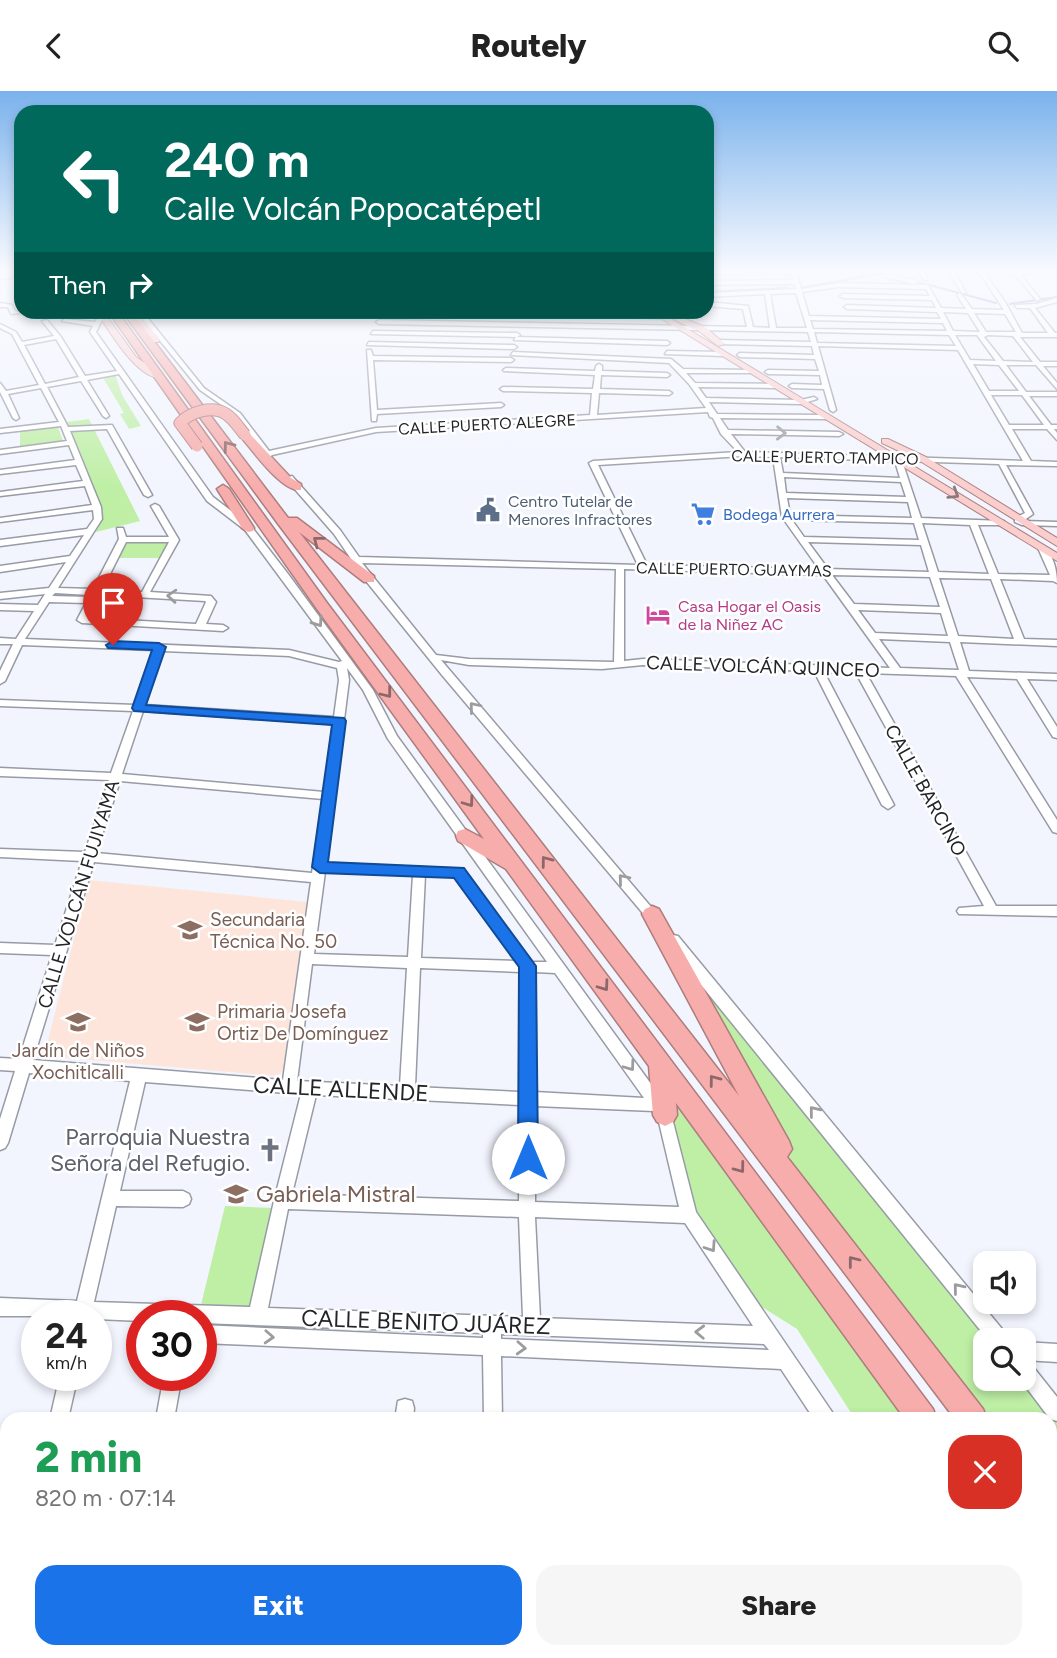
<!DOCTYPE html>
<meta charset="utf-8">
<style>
:root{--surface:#fff;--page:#f6f6f6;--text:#222;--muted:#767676;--accent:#1a73e8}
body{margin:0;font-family:Figtree,sans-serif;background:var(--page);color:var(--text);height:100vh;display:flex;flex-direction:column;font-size:26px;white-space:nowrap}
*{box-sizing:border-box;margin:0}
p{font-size:23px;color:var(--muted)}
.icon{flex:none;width:38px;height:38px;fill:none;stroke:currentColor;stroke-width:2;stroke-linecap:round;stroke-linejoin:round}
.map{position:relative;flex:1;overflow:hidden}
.sheet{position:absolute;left:0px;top:1321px;width:1057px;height:247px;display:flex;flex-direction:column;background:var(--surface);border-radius:21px 21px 0 0;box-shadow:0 4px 10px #0003}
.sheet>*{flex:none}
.top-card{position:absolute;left:14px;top:14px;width:700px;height:214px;border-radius:21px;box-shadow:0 4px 10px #0003;background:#00695c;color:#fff;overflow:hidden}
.tools{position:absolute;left:973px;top:1160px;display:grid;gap:14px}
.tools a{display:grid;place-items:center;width:63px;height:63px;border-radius:14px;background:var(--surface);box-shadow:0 4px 10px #0003;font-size:35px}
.speed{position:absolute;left:21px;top:1209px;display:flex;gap:14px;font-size:35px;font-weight:700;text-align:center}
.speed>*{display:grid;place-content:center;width:91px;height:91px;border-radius:50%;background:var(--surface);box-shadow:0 4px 10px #0003;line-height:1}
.speed small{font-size:18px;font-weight:400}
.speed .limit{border:10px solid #d22;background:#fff;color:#111}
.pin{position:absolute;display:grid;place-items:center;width:60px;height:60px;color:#fff;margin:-72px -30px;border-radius:50% 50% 50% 0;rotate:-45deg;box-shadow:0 0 7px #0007}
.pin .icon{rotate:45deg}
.me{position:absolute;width:77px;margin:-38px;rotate:0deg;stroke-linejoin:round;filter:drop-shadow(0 0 5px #0008)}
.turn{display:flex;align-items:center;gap:24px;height:147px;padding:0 35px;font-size:32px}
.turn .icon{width:91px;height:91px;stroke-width:2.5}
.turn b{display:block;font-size:49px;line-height:60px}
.then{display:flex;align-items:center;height:66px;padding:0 35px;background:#0003;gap:14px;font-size:26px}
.round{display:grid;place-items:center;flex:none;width:74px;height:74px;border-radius:21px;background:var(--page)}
.headline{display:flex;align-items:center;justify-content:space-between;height:119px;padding:0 35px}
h1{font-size:42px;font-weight:800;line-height:52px;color:#1e9e55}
.action{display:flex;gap:14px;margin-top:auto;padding:14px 35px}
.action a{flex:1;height:80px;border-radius:21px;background:var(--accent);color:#fff;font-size:28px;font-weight:800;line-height:80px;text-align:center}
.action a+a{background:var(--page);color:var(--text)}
header{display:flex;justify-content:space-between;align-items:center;height:91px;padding:0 35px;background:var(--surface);font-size:32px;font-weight:800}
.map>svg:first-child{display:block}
.education{fill:#fee5dc}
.green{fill:#beefa5}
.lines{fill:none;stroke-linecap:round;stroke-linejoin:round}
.stream{stroke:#5c86b6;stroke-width:2}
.minor-casing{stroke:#979ba5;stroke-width:3}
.major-casing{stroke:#ad7d7d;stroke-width:2}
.highway-casing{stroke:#ad7d7d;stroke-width:3}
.minor{fill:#fff;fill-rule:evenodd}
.major{fill:#facecd;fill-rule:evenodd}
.highway{fill:#f7adab;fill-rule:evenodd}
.highway-bridge-casing{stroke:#ad7d7d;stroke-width:13;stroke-linecap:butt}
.highway-bridge{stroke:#f7adab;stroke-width:11}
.oneway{stroke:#9c9c9e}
.oneway2{stroke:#8d686a}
.oneway3{stroke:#8e797a}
.route{fill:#1a73e8;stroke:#114b97;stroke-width:2}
.labels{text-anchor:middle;stroke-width:5;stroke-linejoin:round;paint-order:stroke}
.far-street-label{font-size:16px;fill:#232428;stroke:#fff}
.far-service-label{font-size:16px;fill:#4e5e75;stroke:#fff;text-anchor:start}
.far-shop-label{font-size:16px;fill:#366cbe;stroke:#fff;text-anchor:start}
.far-hotel-label{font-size:16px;fill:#b23c85;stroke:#fff;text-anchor:start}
.street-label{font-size:19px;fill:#232428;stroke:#fff}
.education-label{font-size:19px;fill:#785e54;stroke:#fff;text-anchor:start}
.near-street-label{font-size:23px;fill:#232428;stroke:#fff}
.near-worship-label{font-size:23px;fill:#5b616d;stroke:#fff;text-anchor:end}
.near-education-label{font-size:23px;fill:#785e54;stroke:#fff;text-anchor:start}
</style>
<header><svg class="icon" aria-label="back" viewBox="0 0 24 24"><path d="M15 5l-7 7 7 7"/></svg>Routely<svg class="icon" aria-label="search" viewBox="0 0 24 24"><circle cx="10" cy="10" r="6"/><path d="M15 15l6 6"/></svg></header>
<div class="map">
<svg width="1057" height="1567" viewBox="0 0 1057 1567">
<rect width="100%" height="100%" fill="#f2f5fe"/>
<polygon class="education" points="89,789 307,811 285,979 276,985 44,965"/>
<g class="green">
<polygon points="115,283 122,304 141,335 129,338 120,323 124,322 102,285"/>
<polygon points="89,328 140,430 96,441 102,428 67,331"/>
<polygon points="58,336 63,350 20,356 20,340"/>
<polygon points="126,452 169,452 161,467 117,467"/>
<polygon points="679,866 990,1249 985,1250 985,1288 1021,1288 1057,1333 1057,1424 1050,1415 1050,1328 983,1328 807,1098"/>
<polygon points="673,1001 907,1328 855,1328 797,1238 759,1214 693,1115 675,1038"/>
<polygon points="225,1115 274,1117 251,1216 201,1214"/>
<polygon points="741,1561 952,1561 956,1567 742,1567"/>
</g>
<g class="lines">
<g class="stream">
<polyline points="800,197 885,182 996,212"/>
<polyline points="707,201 787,197"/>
<polyline points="1010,213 1057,206"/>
</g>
<g class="minor-casing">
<g id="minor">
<path d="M707,180H796L801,198L839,192L928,194L941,217L966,218L957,204L960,202L972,218L1004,219L980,182L969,180H1042L1053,182L1020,183L1040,208L1037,210L1015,183L985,182L1005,211L1022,242H1048L1030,217H1017L1015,214L1036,213L1057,207V211L1035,217L1055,242H1057V246H1020L1040,271H1057V275H1043L1057,292V298L1036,274H1006L1026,301H1057V305H1029L1051,334H1057V338H1054L1057,342V349L1047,338H1012L1031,370L1057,371V375L1006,374L1033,423L1023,430L1057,431V435L1022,434L1015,431V427L1025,422L999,373L902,370L921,427L1004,430V434H978L998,483L1050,484L1038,457L1042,454C1053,462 1057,479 1057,492L1053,490L1000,488L1024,548L1057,549V555L960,551L969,580L1057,583V589L1027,588L1057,636V647L1053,646L1017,588L967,586L1057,729V742L1053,741L956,585L866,582L996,815H1057V825L959,823L957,820L959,817L984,815L856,582L824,581L894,714L888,718L882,714L814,580L643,574L602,578L469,574L441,569L663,830L662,833H652L442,584L366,490L334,443L285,387L292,385L340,439L359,466L638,474L589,372L593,370L738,361L721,343L713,327L710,326L708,321L376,341L272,364L269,367H266L236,324L200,299L136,220H142L204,297L240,322L269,360L376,337L590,324L592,302L503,300L500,298L503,296L593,298L595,284L504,280L503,279L506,277L595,280L596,275L599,273L602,275V280L667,282L670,284L667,286L601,284L600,298L669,300L672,302L669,304L599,302L597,324L706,317L689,293L669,272L511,264L513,261L671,268L683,278L752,279L754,280V282H686L695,292L775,293L778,295L775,297L698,296L706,307L801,309L814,306L817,308L801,313L709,311L717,323L826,324L829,326L826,328L720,327L728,339L839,341L843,343L839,345L731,343L745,361L1023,370L958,259L818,255L836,319L833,321L830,319L824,298L792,297L789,295L792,293L822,294L820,284L768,283L765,281L768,279L819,280L815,268L740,266L737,264L740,262L814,264L812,255L718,253L715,251L718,249L811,251L808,241L379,233L376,231L379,229L747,236L743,218L707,215V211L748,215L753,236L770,237L765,203L707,206V202L796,198L794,193L707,194V190L793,189L791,183H707ZM839,196L926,198L930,205L843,203L840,205L843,207L932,209L936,217L847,214L844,216L847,218L937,221L941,228L809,225L802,201ZM796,202L807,237H776L770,203ZM943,221L968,222L980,241L953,240ZM974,222L1005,223L1016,241H986ZM810,229L943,232L947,240L813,238ZM814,241L949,244L956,255L817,252ZM955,244H977L996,270L970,269ZM988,244L1013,245L1033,271L1003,270L984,246ZM973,273L999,274L1019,300H989ZM991,304H1022L1044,334H1009ZM743,365L773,366L782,426L819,478L647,474L598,374ZM780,366L895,370L900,387L783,382ZM784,386L901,391L906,406L786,402ZM787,407L908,411L912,427L790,424ZM792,429L914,432L919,449L804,446ZM922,432L970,434L989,483L938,481ZM808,451L921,454L929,481L828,478ZM362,472L616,478L614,571L469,568L436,564ZM624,478L823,484L890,577L643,568L624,570ZM832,484L930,486L940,516L854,513ZM939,487L991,488L1014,548L958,545ZM858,519L941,522L948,545L875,542ZM879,548L950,551L959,579L900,577Z"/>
<polygon points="855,180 861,180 861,185 857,185"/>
<polygon points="918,180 924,180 928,189 924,189"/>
<polygon points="948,180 954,180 966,202 962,202"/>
<polygon points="7,181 12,182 11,187 0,188 0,184 6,184"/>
<polygon points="887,183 915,189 918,191 915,193 885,186"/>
<polygon points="0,212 12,214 15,220 20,222 11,223 8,216 0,216"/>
<polygon points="522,220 660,223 663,225 660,227 523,224 520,222"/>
<polygon points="681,220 687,220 685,231 680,230"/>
<path d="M99,224L104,225L96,241L213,406L251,435L288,483L373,599L397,645L670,1019L696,1121L832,1321L834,1328H814L781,1278L501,1265L502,1328H484L483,1264L201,1252V1234L483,1247V1242L201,1232V1225H142V1230L96,1228V1225H0V1207L77,1210L130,990L29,982L8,1052L5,1057L0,1059V1028L15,980L0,979V967L19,968L52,864L0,862V852L55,854L82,770L0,766V758L85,761L109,689L0,685V677L111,682L133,620L0,615V609L135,614L153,559L22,554L5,590L0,593V580L13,553H0V547L16,548L34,520L0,519V513L38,514L45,503L0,508V502L49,497L66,471L0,481V475L70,465L84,444L0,455V449L87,438L94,428L93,419L0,431V427L92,414L85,395L0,405V401L83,390L76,374L0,383V379L75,369L69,354L0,363V359L67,350L61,335L0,342V338L59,331L41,297L8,303L19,327L16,329L13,327L0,301V292L6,300L39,294L12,243L0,237V233L16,241L22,251L54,245L42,230L47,229L61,246L85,285L117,280L90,241L93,235L62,230L65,228L95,231ZM56,248L79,286L45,293L24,254ZM119,283L207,410L245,439L342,570L339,571L289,559L25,548L49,511L86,512L77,529L82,532L223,540L228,537L223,534L206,533L216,511L211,505L150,501L179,449L159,415L155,413L151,415L169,446H126L123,437H117L119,448L93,498L58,497L102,428L101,416L70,340L107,338L144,404L148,406L152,404L112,334L68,336L47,296L81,290L103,325L106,327L109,325L87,289ZM126,451H169L142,501L102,499ZM55,502L90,504L89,506L52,505ZM99,504L205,510L206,511L196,533L88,527ZM163,560L289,565L337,577L339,589L334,626L145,614ZM347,577L363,599L388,648L547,871H532L462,778L326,772L349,589ZM143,620L333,633L324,701L122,683ZM120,690L323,708L312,782L96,762ZM94,771L311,791L283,989L33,969ZM325,781L413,784L408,866L314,863ZM425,784L455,785L517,870L421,867ZM312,873L407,877L400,995L297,990ZM420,877L521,881L520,1001L415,996ZM535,881L555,882L644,1007L535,1001ZM145,991L301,1003L274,1110L250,1216L94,1211L116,1115L183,1116L189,1113L191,1108L189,1103L183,1100H120ZM316,1004L520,1014L519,1110L292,1103ZM535,1015L654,1020L658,1027L679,1116L535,1111ZM288,1118L519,1126L523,1226L268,1217ZM535,1126L685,1132L753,1235L540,1227ZM501,1243L764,1253L769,1259L501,1248Z"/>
<polygon points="373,240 517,242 520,244 517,246 371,243"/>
<polygon points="516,246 667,250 670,252 667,254 514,249"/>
<polygon points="369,251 514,254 517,256 514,258 367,254"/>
<polygon points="367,259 371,259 373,265 511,267 514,269 511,271 373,269 377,319 501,312 504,314 501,316 377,323 376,330 372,330"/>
<polygon points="667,260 723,261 726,263 723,265 665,263"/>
<polygon points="673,844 678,845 1007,1244 1010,1250 989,1250 668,853 666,849 668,845"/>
<polygon points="1024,1251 1057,1253 1057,1271 1024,1269"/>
<polygon points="1024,1269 1030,1272 1057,1306 1057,1330 1050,1328 1020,1288 1024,1288"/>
<polygon points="60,1284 78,1284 68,1328 50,1328"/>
<polygon points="164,1284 182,1284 174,1328 156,1328"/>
<polygon points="405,1308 412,1310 414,1317 413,1328 395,1328 398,1310"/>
<polygon points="7,1550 7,1561 18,1561 17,1567 0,1567 0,1553"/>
<polygon points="115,1561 137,1561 136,1567 114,1567"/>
<rect x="483" y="1561" width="22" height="6"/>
<polygon points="682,1561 704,1561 705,1567 683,1567"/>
<polygon points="1023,1561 1049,1561 1052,1567 1026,1567"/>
</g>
</g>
<g class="major-casing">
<g id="major">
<path d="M96,220H103L136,266L160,283V287C136,287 109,239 96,220Z"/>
<polygon points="128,220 135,220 159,247 159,251 153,251"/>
<polygon points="649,220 658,220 1057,462 1057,470"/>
<polygon points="678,225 705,236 725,253 718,255 699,240 675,229"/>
<polygon points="882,348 888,348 926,366 1057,447 1057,455 920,370 882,352"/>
</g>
</g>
<g class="highway-casing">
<g id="highway">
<polygon points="108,220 117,220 327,512 933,1318 937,1328 905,1328 676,1012 677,1024 673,1031 665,1035 657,1031 653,1024 649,975 506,778 458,750 456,745 458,740 465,738 484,748 317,518"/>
<polygon points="122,220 131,220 288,427 297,427 374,485 374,491 364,491 299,441 739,1005 642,823 645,818 652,815 659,818 789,1050 792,1058 787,1066 983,1318 987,1328 955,1328 279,434"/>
<path d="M241,342H249L291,387L301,393V399C282,401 254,361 241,346Z"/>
<polygon points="223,394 229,398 254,437 253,440 248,441 242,437 217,398"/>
<polygon points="1050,1412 1057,1414 1057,1452 1050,1449"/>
<polygon points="1050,1490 1057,1493 1057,1531 1050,1528"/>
</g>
</g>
<use href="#minor" class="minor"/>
<use href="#major" class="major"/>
<use href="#highway" class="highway"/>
<g class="highway-bridge-casing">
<path id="highway-bridge" d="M197,355L180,332C190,321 212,314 226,323C234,328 239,337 245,344"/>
</g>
<use href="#highway-bridge" class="highway-bridge"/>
</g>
<defs><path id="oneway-chevron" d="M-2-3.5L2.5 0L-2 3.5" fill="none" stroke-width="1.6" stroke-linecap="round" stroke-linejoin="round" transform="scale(1.75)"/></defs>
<g class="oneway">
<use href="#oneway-chevron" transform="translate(781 342) rotate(1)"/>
<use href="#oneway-chevron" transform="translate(172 505) rotate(-176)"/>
<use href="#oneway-chevron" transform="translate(318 531) rotate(55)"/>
<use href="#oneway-chevron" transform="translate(474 616) rotate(-130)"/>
<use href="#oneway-chevron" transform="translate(623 788) rotate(-130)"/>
<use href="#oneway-chevron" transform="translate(630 975) rotate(54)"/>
<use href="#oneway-chevron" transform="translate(814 1020) rotate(-129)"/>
<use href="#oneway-chevron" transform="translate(711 1156) rotate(56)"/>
<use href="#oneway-chevron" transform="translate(958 1197) rotate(-129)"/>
<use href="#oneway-chevron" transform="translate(700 1241) rotate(-178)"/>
<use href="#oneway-chevron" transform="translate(269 1246) rotate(3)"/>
<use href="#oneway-chevron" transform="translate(521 1257) rotate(3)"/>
</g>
<g class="oneway2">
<use href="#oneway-chevron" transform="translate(228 355) rotate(-127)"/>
<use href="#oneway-chevron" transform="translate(318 450) rotate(-142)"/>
<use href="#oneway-chevron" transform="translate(387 602) rotate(52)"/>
<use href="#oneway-chevron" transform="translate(469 711) rotate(54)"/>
<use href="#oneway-chevron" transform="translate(546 770) rotate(-127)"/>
<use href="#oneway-chevron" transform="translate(604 895) rotate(54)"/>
<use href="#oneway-chevron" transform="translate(714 989) rotate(-127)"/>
<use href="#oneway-chevron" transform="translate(740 1077) rotate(53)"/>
<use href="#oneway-chevron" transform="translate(853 1170) rotate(-128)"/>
</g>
<use class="oneway3" href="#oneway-chevron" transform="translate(954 403) rotate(32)"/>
<linearGradient id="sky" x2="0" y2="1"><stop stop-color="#7ab2ec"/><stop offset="0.45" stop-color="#f9faff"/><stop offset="1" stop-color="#f9faff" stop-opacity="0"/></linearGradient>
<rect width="1057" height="400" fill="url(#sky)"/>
<polygon class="route" points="113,550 159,552 166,556 146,614 344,627 346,630 328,771 464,777 536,875 538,1067 535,1074 528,1077 521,1074 518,1067 519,876 454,787 320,782 312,776 332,634 134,620 132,617 152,559 108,557 106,554"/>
<defs>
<g id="civic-bare" transform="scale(1.89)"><path d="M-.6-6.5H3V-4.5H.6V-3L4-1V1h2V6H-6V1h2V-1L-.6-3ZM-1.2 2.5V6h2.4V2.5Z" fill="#5c6f8a" stroke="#fff" stroke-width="2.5" paint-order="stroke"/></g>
<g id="supermarket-bare" transform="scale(1.89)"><path d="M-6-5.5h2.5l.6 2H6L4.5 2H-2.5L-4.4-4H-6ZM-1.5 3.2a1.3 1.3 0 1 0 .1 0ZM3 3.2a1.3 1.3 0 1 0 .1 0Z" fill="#3f7fe0" stroke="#fff" stroke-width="2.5" paint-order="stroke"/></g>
<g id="hotel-bare" transform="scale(1.89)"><path d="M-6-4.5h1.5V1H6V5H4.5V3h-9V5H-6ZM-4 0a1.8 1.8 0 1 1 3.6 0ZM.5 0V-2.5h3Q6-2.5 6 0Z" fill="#d1479c" stroke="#fff" stroke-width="2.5" paint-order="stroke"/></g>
<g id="school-bare" transform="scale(1.89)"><path d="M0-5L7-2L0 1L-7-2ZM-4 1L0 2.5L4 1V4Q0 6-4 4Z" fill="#8d6e63" stroke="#fff" stroke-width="2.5" paint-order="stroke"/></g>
<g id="church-bare" transform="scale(1.89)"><path d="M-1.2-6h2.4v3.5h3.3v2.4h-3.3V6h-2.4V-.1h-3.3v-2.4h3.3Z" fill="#6b7280" stroke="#fff" stroke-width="2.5" paint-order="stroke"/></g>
</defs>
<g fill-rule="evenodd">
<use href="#civic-bare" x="488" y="419"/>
<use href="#supermarket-bare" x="703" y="423"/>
<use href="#hotel-bare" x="658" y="524"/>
<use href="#school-bare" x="190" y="839"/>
<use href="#school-bare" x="78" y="931"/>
<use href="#school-bare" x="197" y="931"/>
<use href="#church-bare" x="270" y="1059"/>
<use href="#school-bare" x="236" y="1103"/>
</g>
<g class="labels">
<g class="far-street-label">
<text transform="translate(487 333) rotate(-3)" y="6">CALLE PUERTO ALEGRE</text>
<text transform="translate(825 366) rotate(1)" y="6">CALLE PUERTO TAMPICO</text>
<text transform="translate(734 478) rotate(1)" y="6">CALLE PUERTO GUAYMAS</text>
</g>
<g class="far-service-label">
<text x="508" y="416">Centro Tutelar de<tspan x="508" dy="18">Menores Infractores</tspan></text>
</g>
<g class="far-shop-label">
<text x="723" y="429">Bodega Aurrera</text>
</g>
<g class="far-hotel-label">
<text x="678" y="521">Casa Hogar el Oasis<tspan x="678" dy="18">de la Niñez AC</tspan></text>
</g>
<g class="street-label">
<text transform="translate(763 575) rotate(2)" y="7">CALLE VOLCÁN QUINCEO</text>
<text transform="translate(926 699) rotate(61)" y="7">CALLE BARCINO</text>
<text transform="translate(78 803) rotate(-73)" y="7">CALLE VOLCÁN FUJIYAMA</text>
</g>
<g class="education-label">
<text x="210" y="835">Secundaria<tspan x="210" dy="22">Técnica No. 50</tspan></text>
<text x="217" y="927">Primaria Josefa<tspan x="217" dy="22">Ortiz De Domínguez</tspan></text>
<text x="78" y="966" text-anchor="middle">Jardín de Niños<tspan x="78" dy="22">Xochitlcalli</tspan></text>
</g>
<g class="near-street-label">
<text transform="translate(341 998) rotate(3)" y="8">CALLE ALLENDE</text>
<text transform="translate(426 1231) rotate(2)" y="8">CALLE BENITO JUÁREZ</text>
</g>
<g class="near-worship-label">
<text x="250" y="1054">Parroquia Nuestra<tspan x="250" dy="26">Señora del Refugio.</tspan></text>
</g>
<g class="near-education-label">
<text x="256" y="1111">Gabriela Mistral</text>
</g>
</g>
</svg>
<div class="tools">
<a><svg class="icon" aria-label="sound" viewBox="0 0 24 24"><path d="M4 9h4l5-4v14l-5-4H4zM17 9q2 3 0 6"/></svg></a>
<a><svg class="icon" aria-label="search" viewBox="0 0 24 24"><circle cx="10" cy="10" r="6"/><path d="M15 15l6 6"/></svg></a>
</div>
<div class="speed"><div>24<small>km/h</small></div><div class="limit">30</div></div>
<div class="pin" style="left:113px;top:554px;background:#d93025"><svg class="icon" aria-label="arrive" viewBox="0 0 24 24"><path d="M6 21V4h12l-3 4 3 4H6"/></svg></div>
<svg class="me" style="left:528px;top:1067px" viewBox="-20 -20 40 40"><circle r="19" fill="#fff"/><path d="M0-13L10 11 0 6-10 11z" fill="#1a73e8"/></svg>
<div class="top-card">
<div class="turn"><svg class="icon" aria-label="left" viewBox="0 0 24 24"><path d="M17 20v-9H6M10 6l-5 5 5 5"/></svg><div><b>240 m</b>Calle Volcán Popocatépetl</div></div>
<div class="then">Then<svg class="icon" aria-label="right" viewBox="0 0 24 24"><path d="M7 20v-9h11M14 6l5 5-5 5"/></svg></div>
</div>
<section class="sheet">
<div class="headline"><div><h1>2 min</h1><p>820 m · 07:14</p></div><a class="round" style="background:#d93025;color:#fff"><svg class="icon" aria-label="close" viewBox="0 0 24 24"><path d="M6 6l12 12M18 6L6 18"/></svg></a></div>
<div class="action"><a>Exit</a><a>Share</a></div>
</section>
</div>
